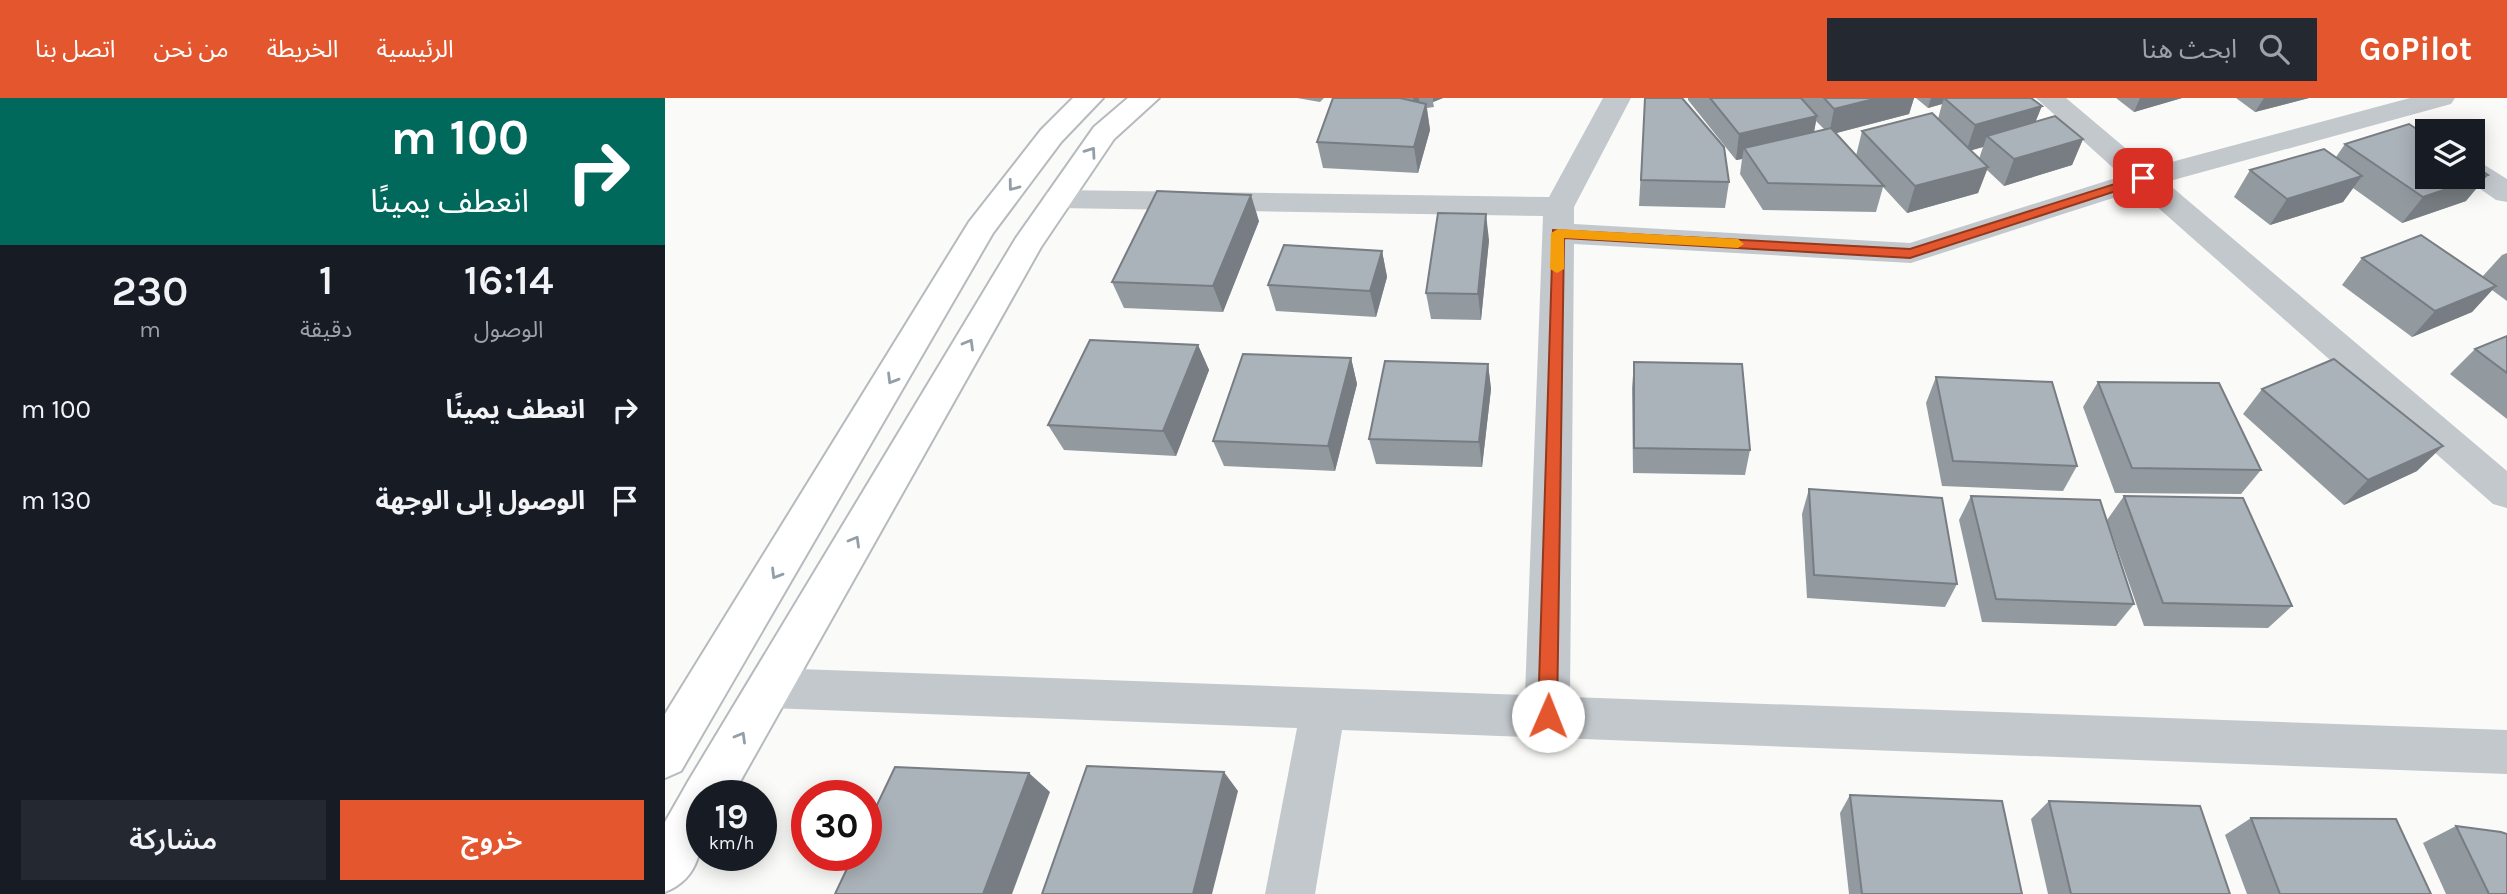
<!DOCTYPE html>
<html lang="ar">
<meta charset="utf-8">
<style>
:root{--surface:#171b24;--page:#242831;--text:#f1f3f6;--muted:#9ea1a6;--accent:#e4572e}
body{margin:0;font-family:Karla,"Noto Sans Arabic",sans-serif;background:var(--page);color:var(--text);direction:rtl;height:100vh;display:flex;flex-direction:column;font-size:26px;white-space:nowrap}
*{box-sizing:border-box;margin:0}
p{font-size:23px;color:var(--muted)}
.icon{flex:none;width:38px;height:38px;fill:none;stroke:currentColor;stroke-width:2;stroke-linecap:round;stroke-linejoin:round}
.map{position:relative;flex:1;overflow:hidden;direction:ltr}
.drawer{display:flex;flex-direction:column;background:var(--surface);width:665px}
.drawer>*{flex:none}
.top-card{background:#00695c;color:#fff;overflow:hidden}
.fabs{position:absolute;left:1750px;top:21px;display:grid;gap:14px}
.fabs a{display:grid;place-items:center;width:70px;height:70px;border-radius:0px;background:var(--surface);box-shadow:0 4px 18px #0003;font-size:35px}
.speed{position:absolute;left:21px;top:682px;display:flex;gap:14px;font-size:35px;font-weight:700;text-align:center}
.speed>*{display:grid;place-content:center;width:91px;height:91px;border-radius:50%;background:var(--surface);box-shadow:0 4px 18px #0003;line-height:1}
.speed small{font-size:18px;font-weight:400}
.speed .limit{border:10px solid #d22;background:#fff;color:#111}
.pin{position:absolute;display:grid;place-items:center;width:60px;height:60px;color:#fff;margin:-30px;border-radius:14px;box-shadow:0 4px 10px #0006}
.me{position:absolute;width:77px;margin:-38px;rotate:1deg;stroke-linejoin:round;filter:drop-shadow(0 0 5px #0008)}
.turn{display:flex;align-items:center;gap:24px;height:147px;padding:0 21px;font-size:32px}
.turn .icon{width:91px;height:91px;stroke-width:2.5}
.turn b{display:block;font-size:49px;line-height:60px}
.eta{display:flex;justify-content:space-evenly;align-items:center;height:119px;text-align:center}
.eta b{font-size:42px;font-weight:600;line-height:49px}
.action{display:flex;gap:14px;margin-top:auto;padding:14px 21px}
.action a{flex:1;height:80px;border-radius:0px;background:var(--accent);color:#fff;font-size:28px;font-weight:600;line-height:80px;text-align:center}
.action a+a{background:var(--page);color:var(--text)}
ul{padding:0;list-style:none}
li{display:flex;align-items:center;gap:21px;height:91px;padding:0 21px}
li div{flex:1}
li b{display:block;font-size:26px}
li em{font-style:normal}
header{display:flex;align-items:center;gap:42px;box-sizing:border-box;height:98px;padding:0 35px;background:var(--accent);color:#fff}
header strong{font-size:33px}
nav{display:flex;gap:38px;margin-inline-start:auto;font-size:24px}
.search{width:490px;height:63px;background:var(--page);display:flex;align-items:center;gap:18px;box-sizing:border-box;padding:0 24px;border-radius:0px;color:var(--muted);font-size:26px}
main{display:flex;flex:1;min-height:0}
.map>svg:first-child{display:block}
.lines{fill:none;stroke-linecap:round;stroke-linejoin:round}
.major-casing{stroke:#b5babe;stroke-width:4}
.minor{fill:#c3c8cc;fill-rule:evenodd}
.major{fill:#fff;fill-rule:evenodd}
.wall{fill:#929a9f;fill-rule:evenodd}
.shaded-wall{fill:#777d82}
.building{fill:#aab3b9;stroke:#777d82;stroke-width:2}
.oneway{stroke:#939fa8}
.route{fill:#e4572e;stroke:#94391e;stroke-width:2}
.slow{fill:#f59e0b}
</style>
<header>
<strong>GoPilot</strong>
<div class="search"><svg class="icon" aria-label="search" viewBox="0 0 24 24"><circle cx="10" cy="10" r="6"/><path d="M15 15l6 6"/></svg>ابحث هنا</div>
<nav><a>الرئيسية</a><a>الخريطة</a><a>من نحن</a><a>اتصل بنا</a></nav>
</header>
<main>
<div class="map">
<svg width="1842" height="796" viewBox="0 0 1842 796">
<rect width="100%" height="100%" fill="#fafaf8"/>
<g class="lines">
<g class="major-casing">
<g id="major">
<polygon points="408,0 438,0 396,44 328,135 16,673 0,680 0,616 304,124 376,32"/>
<path d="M463,0H494L449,41L376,149L67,698H37C37,737 42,777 0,794V724L24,682L351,140L429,29Z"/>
</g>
</g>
<g class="minor">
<polygon points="938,0 966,0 909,109 909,126 1245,145 1457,78 1371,0 1401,0 1484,70 1745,0 1790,0 1786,6 1501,84 1842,373 1842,410 1828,406 1473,92 1246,165 909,146 905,599 1842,632 1842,676 677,632 650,796 600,796 632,630 105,610 89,604 83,590 89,576 105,570 860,597 878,118 393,110 382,108 378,101 382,94 393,92 884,99"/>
<polygon points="1808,63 1818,66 1842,81 1842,104 1831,102 1798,79 1808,79"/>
</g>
<use href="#major" class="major"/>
</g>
<g class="wall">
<polygon points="632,0 659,0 655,4"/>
<polygon points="668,0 778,0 768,4 769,9 762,10 765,32 753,75 658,70 652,44"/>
<polygon points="980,0 1064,84 1060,110 974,108"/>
<path d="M1023,0H1249L1244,16L1171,35L1191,58L1197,33L1273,21L1277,6L1263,10L1251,0H1366L1371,24L1418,41L1407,67L1339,88L1322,72L1313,95L1242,115L1218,89L1211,114L1098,112L1075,76L1077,61L1071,62L1023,2ZM1151,23L1159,31L1149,34ZM1318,49L1314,61L1305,52Z"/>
<polygon points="1451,0 1517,0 1469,14"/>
<polygon points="1571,0 1644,0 1590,14"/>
<polygon points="1680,46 1801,103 1737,125 1688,90 1678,104 1605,127 1569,99 1585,72 1671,59"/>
<polygon points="594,123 558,214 459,210 447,184"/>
<polygon points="824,142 816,222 766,221 761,195"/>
<polygon points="717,153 722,179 711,219 611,213 603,187"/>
<polygon points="1842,155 1842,203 1827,192 1807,214 1747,239 1677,187 1697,160 1817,179 1837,157"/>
<polygon points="1842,238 1842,321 1785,276 1810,251"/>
<polygon points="533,247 544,272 511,358 399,352 383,327"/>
<polygon points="686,260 692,286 670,373 559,368 548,343"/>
<polygon points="969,264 1085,352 1080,377 968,375 967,290"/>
<polygon points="823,266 826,291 817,369 711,366 704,341"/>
<polygon points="1271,279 1412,368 1398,393 1277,388 1261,305"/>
<polygon points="1433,284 1596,372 1576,396 1450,395 1418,309"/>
<polygon points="1597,291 1752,373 1679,407 1578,316"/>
<polygon points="1144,391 1292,486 1280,509 1142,500 1137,416"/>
<polygon points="1306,398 1469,506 1451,528 1317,524 1294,422"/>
<polygon points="1459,398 1627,508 1603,530 1479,528 1442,422"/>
<polygon points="1185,697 1357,796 1184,796 1175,715"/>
<polygon points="1384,703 1565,796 1383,796 1366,721"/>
<polygon points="1586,720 1766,796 1582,796 1560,737"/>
<polygon points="1791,728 1842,796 1781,796 1758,745"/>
</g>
<g class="shaded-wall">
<polygon points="748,0 754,0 755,11 750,15"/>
<polygon points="768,0 778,0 768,4"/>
<polygon points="1213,0 1249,0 1244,16 1164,37 1169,11"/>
<polygon points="1266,0 1300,0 1279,0 1277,6 1263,10"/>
<polygon points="1475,0 1517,0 1469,14"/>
<polygon points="1599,0 1644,0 1590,14"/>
<polygon points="761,6 765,32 753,75 749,49"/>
<polygon points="1377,8 1366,35 1322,38 1318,49 1301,54 1310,27"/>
<polygon points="1152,18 1147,44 1079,50 1077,61 1071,62 1074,36"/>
<polygon points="1418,41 1407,67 1339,88 1349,61"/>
<polygon points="1323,69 1313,95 1242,115 1250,88"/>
<polygon points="1823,77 1801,103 1737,125 1758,99"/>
<polygon points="1697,78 1678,104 1605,127 1622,101"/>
<polygon points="586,97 594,123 558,214 548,188"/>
<polygon points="821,116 824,142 816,222 813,196"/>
<polygon points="717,153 722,179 711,219 705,193"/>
<polygon points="1831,188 1807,214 1747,239 1770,213"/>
<polygon points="533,247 544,272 511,358 498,333"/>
<polygon points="686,260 692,286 670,373 663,348"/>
<polygon points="823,266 826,291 817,369 814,344"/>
<polygon points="1778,348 1752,373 1679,407 1703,382"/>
<polygon points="559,674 573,693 547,796 528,796"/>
<polygon points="364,675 385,694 347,796 318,796"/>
</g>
<g class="building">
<polygon points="668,0 735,0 761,6 749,49 652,44"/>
<polygon points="980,0 1017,0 1059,49 1064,84 976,82"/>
<polygon points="1045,0 1136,0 1152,18 1074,36"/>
<polygon points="1159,0 1213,0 1169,11"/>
<polygon points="1279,0 1366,0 1377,8 1310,27"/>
<polygon points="1267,15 1323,69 1250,88 1197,33"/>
<polygon points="1390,18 1418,41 1349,61 1322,38"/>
<polygon points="1744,26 1762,38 1762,79 1808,79 1808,67 1823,77 1758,99 1680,46"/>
<polygon points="1166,30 1219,88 1103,85 1079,50"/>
<polygon points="1659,51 1697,78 1622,101 1585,72"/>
<polygon points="492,93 586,97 548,188 447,184"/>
<polygon points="773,115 821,116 813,196 761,195"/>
<polygon points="1756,137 1831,188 1770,213 1697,160"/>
<polygon points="619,147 717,153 705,193 603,187"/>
<polygon points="1842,238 1842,275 1810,251"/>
<polygon points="425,242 533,247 498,333 383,327"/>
<polygon points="578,256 686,260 663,348 548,343"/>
<polygon points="1669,261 1778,348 1703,382 1597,291"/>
<polygon points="720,263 823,266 814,344 704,341"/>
<polygon points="969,264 1077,266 1085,352 969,350"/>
<polygon points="1271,279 1387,284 1412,368 1288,363"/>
<polygon points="1433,284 1554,285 1596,372 1467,370"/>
<polygon points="1144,391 1277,400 1292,486 1149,477"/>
<polygon points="1306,398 1435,402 1469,506 1331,501"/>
<polygon points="1459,398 1578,400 1627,508 1498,505"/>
<polygon points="422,668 559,674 528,796 377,796"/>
<polygon points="230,669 364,675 318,796 170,796 188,758 201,758 201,730"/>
<polygon points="1185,697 1337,703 1357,796 1197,796"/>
<polygon points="1384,703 1535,708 1565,796 1406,796"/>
<polygon points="1586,720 1731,721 1766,796 1615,796"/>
<polygon points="1791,728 1836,734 1842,736 1842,796 1824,796"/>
</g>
<defs><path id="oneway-chevron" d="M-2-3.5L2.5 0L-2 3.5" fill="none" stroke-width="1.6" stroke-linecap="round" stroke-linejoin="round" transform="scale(1.75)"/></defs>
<g class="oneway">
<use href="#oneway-chevron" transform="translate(426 54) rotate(-55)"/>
<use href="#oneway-chevron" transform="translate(348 88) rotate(127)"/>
<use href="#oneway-chevron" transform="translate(304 246) rotate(-60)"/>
<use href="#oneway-chevron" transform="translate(227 281) rotate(121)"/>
<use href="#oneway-chevron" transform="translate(190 443) rotate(-60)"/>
<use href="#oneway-chevron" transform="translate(111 476) rotate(121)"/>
<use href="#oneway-chevron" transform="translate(76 639) rotate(-60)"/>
</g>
<polygon class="route" points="1478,77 1484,80 1482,83 1245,160 899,140 892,618 889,625 883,627 876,625 873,618 888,132 1245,151"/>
<polygon class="slow" points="893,131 1073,141 1079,146 1073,150 899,140 899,171 892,175 885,171 886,135"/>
</svg>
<div class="fabs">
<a><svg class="icon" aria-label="layers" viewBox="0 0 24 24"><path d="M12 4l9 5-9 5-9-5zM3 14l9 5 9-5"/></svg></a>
</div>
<div class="speed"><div>19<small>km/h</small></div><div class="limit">30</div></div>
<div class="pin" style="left:1478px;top:80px;background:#d93025"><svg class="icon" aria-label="arrive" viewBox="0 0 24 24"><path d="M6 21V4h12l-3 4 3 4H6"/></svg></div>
<svg class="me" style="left:883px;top:618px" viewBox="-20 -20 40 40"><circle r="19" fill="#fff"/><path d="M0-13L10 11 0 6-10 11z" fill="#e4572e"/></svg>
</div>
<section class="drawer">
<div class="top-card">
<div class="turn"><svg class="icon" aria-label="right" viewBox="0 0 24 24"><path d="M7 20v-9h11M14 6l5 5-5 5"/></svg><div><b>100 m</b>انعطف يمينًا</div></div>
</div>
<div class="eta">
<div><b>16:14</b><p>الوصول</p></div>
<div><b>1</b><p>دقيقة</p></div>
<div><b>230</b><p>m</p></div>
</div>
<ul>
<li><svg class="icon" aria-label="right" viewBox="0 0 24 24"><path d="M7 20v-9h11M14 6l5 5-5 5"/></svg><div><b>انعطف يمينًا</b></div><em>100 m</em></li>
<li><svg class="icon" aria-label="arrive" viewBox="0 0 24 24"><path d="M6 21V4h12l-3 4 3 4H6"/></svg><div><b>الوصول إلى الوجهة</b></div><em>130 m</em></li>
</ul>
<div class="action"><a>خروج</a><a>مشاركة</a></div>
</section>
</main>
